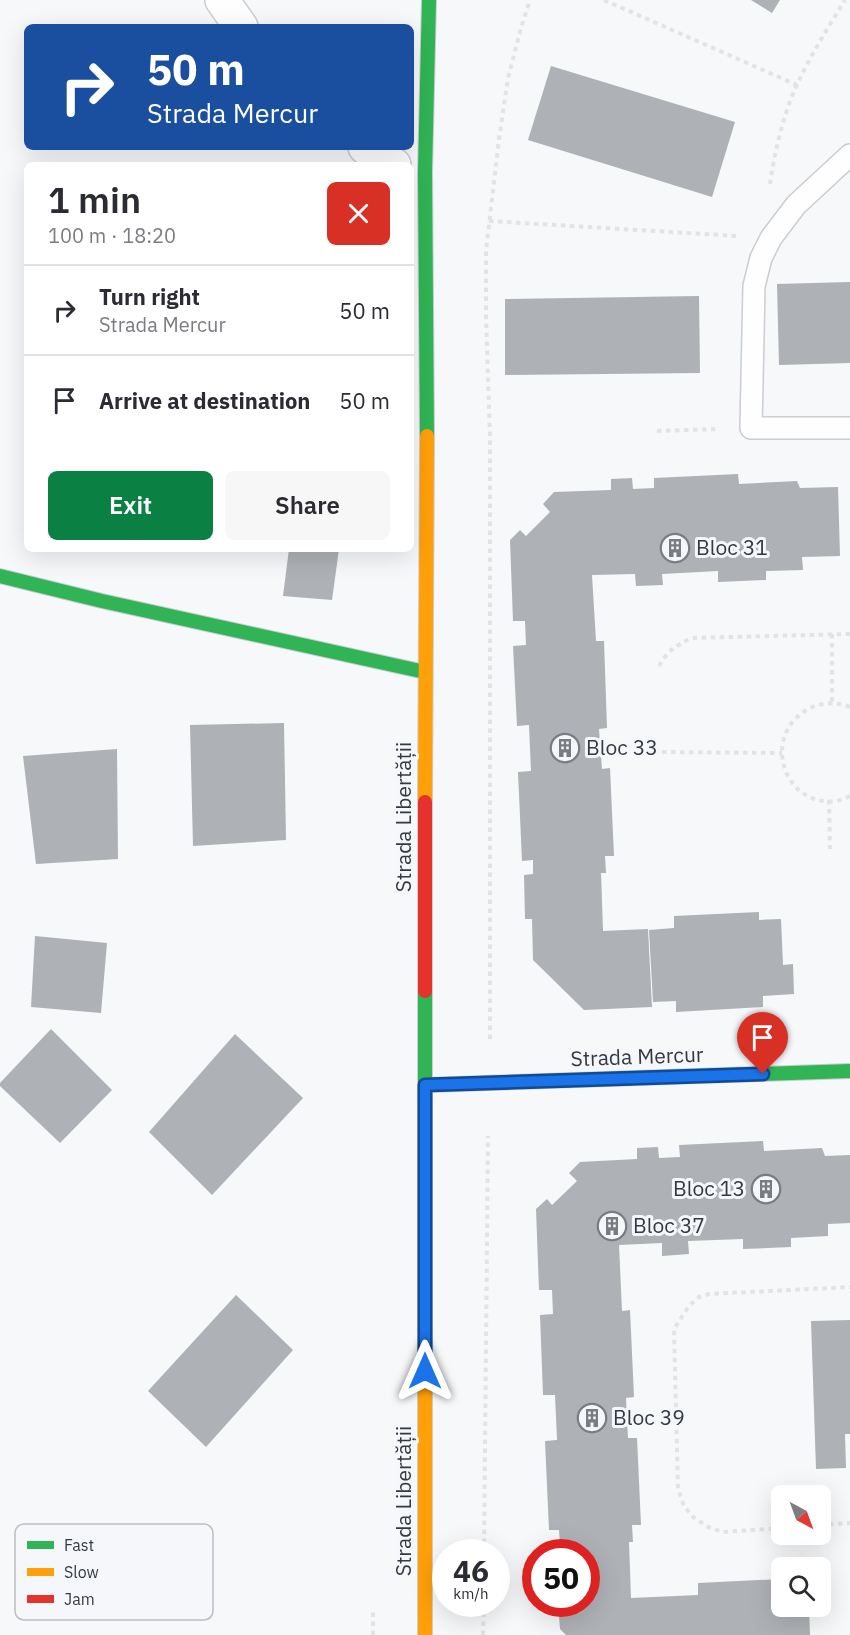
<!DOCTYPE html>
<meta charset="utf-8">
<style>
:root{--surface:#fff;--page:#f7f7f7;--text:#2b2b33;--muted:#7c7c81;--line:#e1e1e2;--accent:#0b8043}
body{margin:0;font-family:"IBM Plex Sans",sans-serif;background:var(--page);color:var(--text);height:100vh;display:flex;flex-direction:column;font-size:22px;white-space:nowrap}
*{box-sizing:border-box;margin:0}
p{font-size:20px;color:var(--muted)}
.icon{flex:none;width:33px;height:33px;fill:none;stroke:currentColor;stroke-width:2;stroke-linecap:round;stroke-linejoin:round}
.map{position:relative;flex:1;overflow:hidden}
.sheet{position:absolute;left:24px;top:162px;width:390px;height:390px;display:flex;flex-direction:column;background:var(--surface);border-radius:9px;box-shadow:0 6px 24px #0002}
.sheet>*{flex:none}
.guide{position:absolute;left:24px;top:24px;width:390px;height:126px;border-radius:9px;box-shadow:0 6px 24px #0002;background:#1a4fa0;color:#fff;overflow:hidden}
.needle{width:39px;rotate:139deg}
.tools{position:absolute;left:771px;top:1485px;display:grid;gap:12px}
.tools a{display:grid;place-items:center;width:60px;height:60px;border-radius:9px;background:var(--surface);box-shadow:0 6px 24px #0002;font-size:30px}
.speed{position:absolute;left:432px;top:1539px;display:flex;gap:12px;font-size:30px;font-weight:700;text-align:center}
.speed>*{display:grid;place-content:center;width:78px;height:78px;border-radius:50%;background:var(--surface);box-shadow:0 6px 24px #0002;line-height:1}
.speed small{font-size:15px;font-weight:400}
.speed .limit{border:9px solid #d22;background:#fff;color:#111}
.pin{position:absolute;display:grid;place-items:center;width:51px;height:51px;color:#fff;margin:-62px -26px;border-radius:50% 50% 50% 0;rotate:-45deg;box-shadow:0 0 6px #0007}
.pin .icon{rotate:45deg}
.me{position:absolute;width:66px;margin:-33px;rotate:0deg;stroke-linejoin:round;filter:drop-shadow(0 0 4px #0008)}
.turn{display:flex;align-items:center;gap:21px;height:126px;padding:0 24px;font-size:27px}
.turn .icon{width:78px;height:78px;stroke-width:2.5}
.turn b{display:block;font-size:42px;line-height:51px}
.round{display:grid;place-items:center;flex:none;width:63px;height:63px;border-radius:9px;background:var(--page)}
.overview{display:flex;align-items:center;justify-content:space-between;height:102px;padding:0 24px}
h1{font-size:36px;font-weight:600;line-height:45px}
.action{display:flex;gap:12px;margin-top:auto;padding:12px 24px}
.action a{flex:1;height:69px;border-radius:9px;background:var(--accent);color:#fff;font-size:24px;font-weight:600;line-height:69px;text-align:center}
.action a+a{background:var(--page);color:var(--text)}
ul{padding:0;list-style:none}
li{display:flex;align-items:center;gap:18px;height:90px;padding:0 24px;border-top:2px solid var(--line)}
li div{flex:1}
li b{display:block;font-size:22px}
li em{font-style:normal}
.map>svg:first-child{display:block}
.building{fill:#aeb1b5}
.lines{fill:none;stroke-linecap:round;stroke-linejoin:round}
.lane-casing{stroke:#cacdd1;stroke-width:24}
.street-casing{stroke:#cacdd1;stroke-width:36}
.fast-casing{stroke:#cacdd1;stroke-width:16}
.slow-casing{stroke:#cacdd1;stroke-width:16}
.jam-casing{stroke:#cacdd1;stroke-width:16}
.path{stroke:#e2e3e4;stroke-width:4;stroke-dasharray:4.5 4.5;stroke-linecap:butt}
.lane{stroke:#fefefe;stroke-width:21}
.street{stroke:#fefefe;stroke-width:33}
.fast{stroke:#30b455;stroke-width:14}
.slow{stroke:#ff9f0a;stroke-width:14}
.jam{stroke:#e5322d;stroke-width:14}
.route-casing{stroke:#114b97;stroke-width:15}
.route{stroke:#1a73e8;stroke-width:10}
.labels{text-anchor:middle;stroke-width:6;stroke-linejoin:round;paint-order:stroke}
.poi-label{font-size:21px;fill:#353941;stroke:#f5f7fb;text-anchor:start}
.street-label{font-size:21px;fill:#353941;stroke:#f5f7fb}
.key{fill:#f5f7fb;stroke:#bbbec3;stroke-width:1.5}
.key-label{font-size:16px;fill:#353941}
</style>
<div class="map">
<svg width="850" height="1635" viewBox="0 0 850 1635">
<rect width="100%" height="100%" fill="#f6f8fa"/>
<g class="building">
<polygon points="751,0 780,0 772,13"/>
<polygon points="551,66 735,122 712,197 528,140"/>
<polygon points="850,282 850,363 779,365 777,284"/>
<polygon points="699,296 700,373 505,375 505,299"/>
<polygon points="738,474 739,484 797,481 800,488 838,487 840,556 802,557 803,570 766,571 766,580 718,582 718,571 662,574 663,585 636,586 635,574 592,575 596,641 604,641 607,728 599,729 602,769 610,768 614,856 605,856 606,873 601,873 603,931 648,929 652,1007 584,1010 533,960 532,919 525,919 524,875 533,874 533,860 522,861 518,772 531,771 529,725 517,726 513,646 526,645 525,621 513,621 510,540 520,530 526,536 550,512 543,504 554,492 611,490 611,479 632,478 633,489 654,488 654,478"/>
<polygon points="289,549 339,549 332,600 283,596"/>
<polygon points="284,723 286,840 193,846 190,725"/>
<polygon points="117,749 118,859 36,864 23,756"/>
<polygon points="759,912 759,920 781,919 783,965 793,964 794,994 763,996 763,1007 676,1012 676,1001 653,1002 649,930 674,928 674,916"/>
<polygon points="35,936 107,943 101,1013 31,1007"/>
<polygon points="51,1029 112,1090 60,1143 0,1086 0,1083"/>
<polygon points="235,1034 303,1098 212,1195 149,1132"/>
<polygon points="763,1141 764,1151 822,1148 825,1156 850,1155 850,1223 828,1224 828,1236 791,1238 791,1247 743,1249 743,1239 688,1241 689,1254 662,1256 662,1243 619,1245 622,1311 630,1310 634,1397 626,1398 628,1438 637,1438 641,1525 632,1525 633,1542 629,1542 631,1598 698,1595 698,1583 782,1579 782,1606 809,1606 810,1635 566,1635 560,1629 558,1604 586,1604 586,1552 550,1552 550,1544 560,1543 559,1530 549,1530 545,1441 557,1440 555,1395 543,1395 540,1315 553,1314 552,1290 539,1290 536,1209 547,1199 552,1205 577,1181 569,1173 580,1162 637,1159 637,1148 658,1147 659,1158 680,1157 679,1145"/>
<polygon points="236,1295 293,1350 206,1447 148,1391"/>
<polygon points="850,1320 850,1434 845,1434 846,1468 816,1469 811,1321"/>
</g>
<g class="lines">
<g class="lane-casing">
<polyline id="lane" points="850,155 796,205 771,238 761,258 754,286 751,428 850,428"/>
</g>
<g class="street-casing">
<g id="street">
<polyline points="222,0 241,27"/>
<polyline points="365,147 379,158 394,165"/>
</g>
</g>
<g class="fast-casing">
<g id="fast">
<polyline points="427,436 425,172 429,0"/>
<polyline points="0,576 102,601 425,672"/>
<polyline points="425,991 425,1378"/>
<polyline points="425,1085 850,1071"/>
</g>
</g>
<g class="slow-casing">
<g id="slow">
<polyline points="425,802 427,436"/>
<polyline points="425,1378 425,1635"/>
</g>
</g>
<g class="jam-casing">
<polyline id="jam" points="425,802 425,991"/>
</g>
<g class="path">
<polyline points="604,0 797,85"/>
<path d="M770,184C774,155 783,116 795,89C809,58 827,29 845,0"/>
<polyline points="489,221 737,236"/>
<polyline points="657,431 720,429"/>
<polyline points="832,634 832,703"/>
<path d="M659,666C668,650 676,646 691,638L850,634"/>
<path d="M850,707C837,702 823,702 810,708C760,733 782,808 837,801C841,800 846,798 850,796"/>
<polyline points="662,752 782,753"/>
<polyline points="829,800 830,849"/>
<polyline points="490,1039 490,436 486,317 486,251 499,139 508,78 521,28 530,0"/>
<polyline points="820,1525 850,1523"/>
<polyline points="782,1528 723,1532 708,1527 693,1517 684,1506 678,1489 674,1329 689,1306 699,1297 709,1294 850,1287"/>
<polyline points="484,1552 488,1136"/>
<polyline points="373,1635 373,1609"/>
<polyline points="483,1635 484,1604"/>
</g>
<use href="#lane" class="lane"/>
<use href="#street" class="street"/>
<use href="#fast" class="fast"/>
<use href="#slow" class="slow"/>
<use href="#jam" class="jam"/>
</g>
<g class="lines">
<g class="route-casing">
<polyline id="route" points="425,1371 425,1085 763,1074"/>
</g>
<use href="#route" class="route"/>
</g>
<defs>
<g id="building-ring" transform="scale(1.5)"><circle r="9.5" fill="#f5f7fb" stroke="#797c82" stroke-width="1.5"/><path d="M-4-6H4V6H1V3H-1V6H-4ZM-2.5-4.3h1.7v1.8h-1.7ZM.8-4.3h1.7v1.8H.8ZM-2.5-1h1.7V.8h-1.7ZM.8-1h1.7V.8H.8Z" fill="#797c82"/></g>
</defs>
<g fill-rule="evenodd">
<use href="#building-ring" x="675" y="548"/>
<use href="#building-ring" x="565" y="748"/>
<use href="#building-ring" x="766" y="1189"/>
<use href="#building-ring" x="612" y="1226"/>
<use href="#building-ring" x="592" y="1418"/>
</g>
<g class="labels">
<g class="poi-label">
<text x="696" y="555">Bloc 31</text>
<text x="586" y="755">Bloc 33</text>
<text x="745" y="1196" text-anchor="end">Bloc 13</text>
<text x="633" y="1233">Bloc 37</text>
<text x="613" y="1425">Bloc 39</text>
</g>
<g class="street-label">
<text transform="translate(404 817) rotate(-90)" y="7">Strada Libertății</text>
<text transform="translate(637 1057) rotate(-2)" y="7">Strada Mercur</text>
<text transform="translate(404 1501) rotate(-90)" y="7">Strada Libertății</text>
</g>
</g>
<rect x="15" y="1524" width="198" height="96" rx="9" class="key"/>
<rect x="27" y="1541" width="27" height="8" fill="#30b455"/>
<rect x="27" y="1568" width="27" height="8" fill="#ff9f0a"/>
<rect x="27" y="1595" width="27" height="8" fill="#e5322d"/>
<g class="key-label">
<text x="64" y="1551">Fast</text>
<text x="64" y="1578">Slow</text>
<text x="64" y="1605">Jam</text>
</g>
</svg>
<div class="tools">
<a><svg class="needle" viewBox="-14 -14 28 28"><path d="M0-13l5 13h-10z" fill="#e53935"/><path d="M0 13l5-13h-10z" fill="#7c7c81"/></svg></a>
<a><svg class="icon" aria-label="search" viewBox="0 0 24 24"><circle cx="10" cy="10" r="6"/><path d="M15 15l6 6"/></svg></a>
</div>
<div class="speed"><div>46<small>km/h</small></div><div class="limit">50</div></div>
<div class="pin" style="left:763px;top:1074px;background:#d93025"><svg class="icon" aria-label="arrive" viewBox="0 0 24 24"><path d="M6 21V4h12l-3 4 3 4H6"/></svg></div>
<svg class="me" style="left:425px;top:1371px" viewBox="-20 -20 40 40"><path d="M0-17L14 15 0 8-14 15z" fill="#1a73e8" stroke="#fff" stroke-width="4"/></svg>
<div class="guide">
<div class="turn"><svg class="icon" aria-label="right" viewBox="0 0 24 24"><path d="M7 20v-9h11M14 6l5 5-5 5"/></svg><div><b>50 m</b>Strada Mercur</div></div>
</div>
<section class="sheet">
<div class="overview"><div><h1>1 min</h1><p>100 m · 18:20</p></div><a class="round" style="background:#d93025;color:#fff"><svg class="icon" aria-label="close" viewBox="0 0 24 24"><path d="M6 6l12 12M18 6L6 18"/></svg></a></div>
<ul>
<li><svg class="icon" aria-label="right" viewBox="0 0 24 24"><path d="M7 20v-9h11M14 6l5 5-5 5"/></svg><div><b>Turn right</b><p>Strada Mercur</p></div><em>50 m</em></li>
<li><svg class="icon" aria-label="arrive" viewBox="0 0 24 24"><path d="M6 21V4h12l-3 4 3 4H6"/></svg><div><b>Arrive at destination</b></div><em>50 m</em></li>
</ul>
<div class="action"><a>Exit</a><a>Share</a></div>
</section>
</div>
